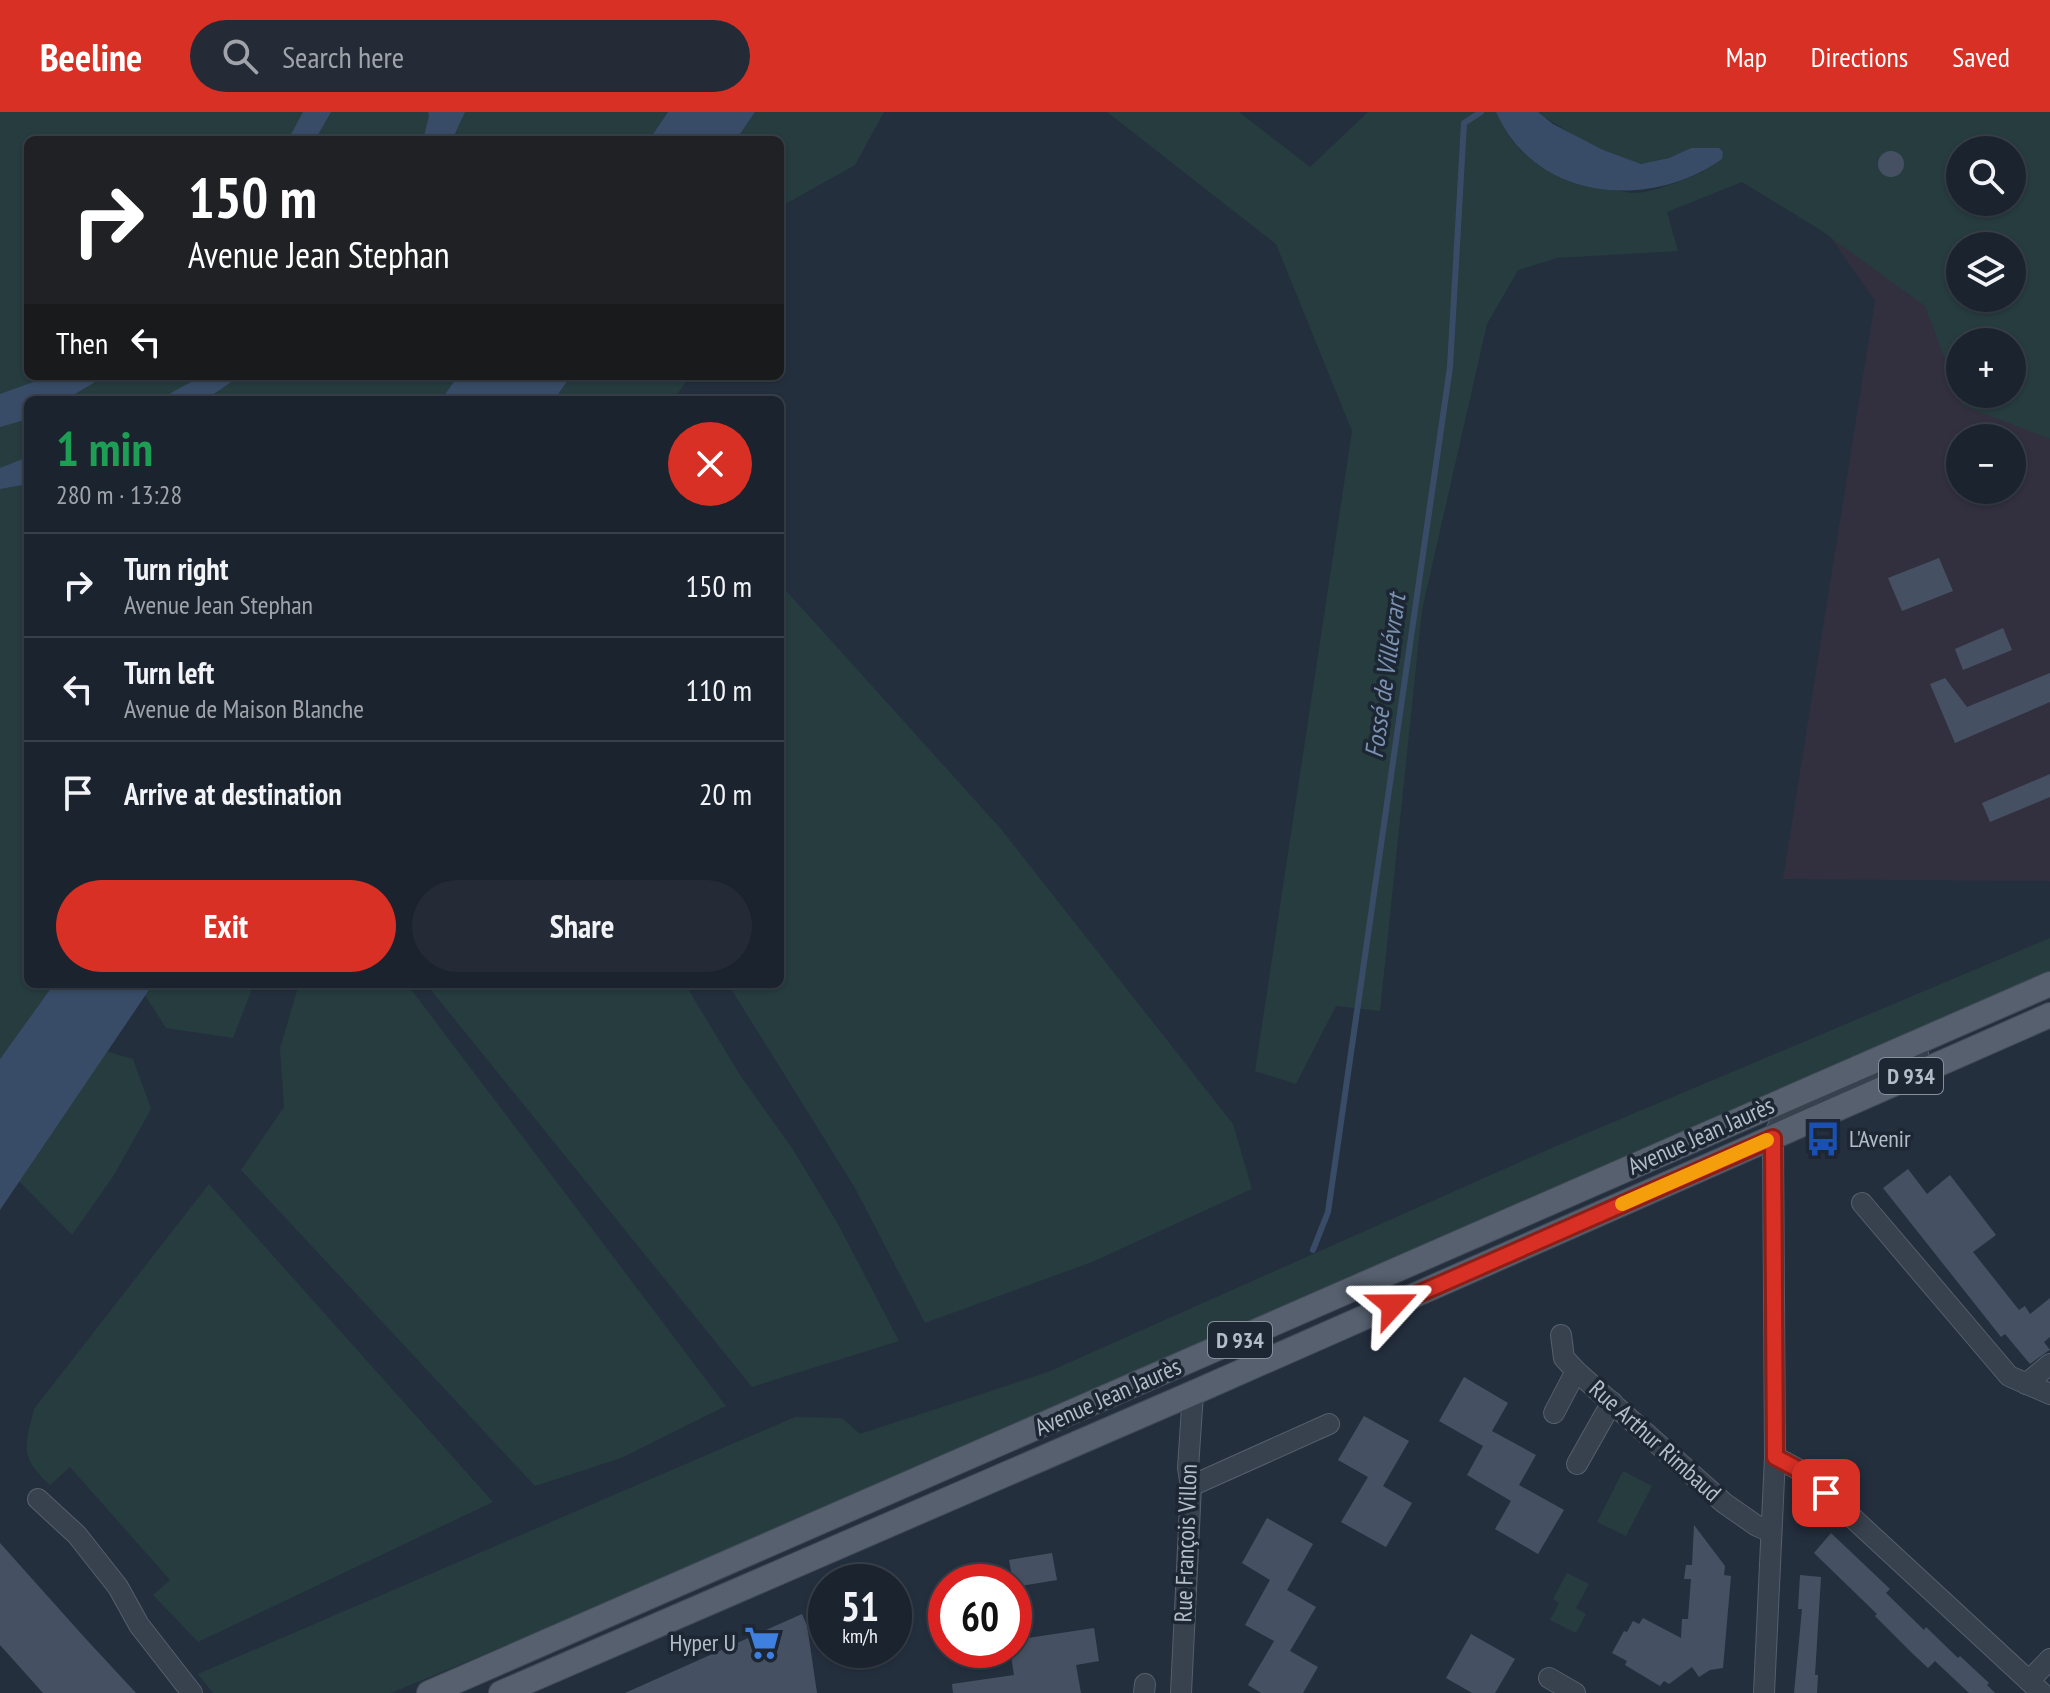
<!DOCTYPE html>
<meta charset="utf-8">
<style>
:root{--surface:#1b232e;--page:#242b36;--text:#f1f3f6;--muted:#a0a4aa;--line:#39404a;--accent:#d93025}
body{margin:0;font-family:"PT Sans Narrow",sans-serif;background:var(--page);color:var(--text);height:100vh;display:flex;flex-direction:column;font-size:30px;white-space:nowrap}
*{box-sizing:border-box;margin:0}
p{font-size:26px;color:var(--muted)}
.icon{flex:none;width:44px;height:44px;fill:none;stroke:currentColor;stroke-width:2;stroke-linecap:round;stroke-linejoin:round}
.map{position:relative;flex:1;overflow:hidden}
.drawer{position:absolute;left:24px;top:284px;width:760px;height:592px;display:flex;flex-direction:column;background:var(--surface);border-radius:12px;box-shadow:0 2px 6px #0004,0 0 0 2px var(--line)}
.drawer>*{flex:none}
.top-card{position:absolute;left:24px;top:24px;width:760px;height:244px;border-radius:12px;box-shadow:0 2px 6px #0004,0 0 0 2px var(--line);background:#202124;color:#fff;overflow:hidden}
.controls{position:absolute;left:1946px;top:24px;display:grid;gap:16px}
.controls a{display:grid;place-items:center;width:80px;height:80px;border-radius:50%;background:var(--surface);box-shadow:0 2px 6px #0004,0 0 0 2px var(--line);font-size:40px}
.speed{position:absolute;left:808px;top:1452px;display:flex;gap:16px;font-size:40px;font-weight:700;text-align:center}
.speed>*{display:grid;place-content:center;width:104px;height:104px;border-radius:50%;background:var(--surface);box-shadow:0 2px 6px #0004,0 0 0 2px var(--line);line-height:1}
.speed small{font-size:20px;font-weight:400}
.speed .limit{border:12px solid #d22;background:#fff;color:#111}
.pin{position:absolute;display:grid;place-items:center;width:68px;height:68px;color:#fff;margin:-34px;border-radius:16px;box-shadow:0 4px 12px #0006}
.me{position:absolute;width:88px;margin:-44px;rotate:66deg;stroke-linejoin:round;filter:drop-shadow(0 0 6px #0008)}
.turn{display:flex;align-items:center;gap:28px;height:168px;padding:0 32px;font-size:36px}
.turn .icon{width:104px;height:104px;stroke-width:2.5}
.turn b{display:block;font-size:56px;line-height:68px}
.then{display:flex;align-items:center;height:76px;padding:0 32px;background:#0003;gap:16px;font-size:30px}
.round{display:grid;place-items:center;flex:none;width:84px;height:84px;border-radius:42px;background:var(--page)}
.summary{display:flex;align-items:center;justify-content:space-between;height:136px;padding:0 32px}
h1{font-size:48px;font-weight:600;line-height:60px;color:#1e9e55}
.primary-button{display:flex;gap:16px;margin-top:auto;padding:16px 32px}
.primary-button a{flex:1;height:92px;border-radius:48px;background:var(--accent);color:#fff;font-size:32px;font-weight:600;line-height:92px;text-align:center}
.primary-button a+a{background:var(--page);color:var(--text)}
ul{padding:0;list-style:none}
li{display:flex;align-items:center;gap:24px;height:104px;padding:0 32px;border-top:2px solid var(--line)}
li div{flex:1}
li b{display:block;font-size:30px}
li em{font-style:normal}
header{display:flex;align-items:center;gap:48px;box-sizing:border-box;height:112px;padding:0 40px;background:var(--accent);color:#fff}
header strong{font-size:38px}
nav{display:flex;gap:44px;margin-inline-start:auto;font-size:28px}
.search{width:560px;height:72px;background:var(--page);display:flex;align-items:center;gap:20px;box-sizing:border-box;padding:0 28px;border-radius:44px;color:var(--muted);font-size:30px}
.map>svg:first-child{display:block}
.medical{fill:#32303f;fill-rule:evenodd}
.green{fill:#263c3f;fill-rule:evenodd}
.water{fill:#394c67}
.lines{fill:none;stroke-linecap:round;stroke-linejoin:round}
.stream{stroke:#394c67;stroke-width:6}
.building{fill:#455162}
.minor-casing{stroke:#565f6c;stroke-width:22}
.major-casing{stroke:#414a57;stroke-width:26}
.minor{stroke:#38414e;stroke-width:20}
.major{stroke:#56606e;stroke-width:24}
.route-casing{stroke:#8d1f18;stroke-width:20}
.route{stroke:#d93025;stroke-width:14}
.slow{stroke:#f59e0b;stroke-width:14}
.labels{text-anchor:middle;stroke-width:7;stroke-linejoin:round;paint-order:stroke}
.shield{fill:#1d2633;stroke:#878f9c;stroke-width:2}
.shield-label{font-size:22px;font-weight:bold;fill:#b4bcc9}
.street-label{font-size:24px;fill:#b4bcc9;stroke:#1d2633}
.poi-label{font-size:24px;fill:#b4bcc9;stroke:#1d2633;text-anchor:start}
.water-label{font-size:26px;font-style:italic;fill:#7c92b1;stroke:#1d2633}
</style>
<header>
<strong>Beeline</strong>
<div class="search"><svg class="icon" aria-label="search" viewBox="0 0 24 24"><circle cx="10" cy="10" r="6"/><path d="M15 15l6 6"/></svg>Search here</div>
<nav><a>Map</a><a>Directions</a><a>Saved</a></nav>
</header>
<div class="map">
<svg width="2050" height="1581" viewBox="0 0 2050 1581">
<rect width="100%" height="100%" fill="#242f3e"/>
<path class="medical" d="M1744,0H2050V769L1783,767L1875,189ZM1960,38H2012V90H1960ZM1960,134H2012V186H1960ZM1960,230H2012V282H1960ZM1960,326H2012V378H1960Z"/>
<g class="green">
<polygon points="0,0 668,0 649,28 28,28 28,264 458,264 441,288 28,288 28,872 54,872 0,947"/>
<polygon points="755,0 884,0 855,53 780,95 780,28 736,28"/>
<path d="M1107,0H1239L1310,55L1368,0H1496C1519,51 1550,64 1601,74C1611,76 1622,80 1632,81C1655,81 1681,68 1703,60L1691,36C1676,43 1661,50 1644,52C1620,53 1558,15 1538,0H2050V327L1962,293L1925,194L1819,117L1742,70L1667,100L1678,139L1557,146L1518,158L1487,212L1422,498L1380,899L1336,894L1296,972L1255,959L1352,319L1276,132ZM1960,38H2012V90H1960ZM1960,134H2012V186H1960ZM1960,230H2012V282H1960Z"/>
<polygon points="571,264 690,264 673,288 554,288"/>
<polygon points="780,472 1001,717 1233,1012 1252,1077 1092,1150 925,1211 855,1076 728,872 780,872"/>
<polygon points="2050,826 2050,864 801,1411 391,1581 213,1581 198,1562 795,1305 842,1306 860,1322 1048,1260 1547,1038"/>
<polygon points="153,872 254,872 233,926 166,916 145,883"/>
<polygon points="299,872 407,872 726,1294 621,1346 535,1374 241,1058 284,995 280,936"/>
<polygon points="426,872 685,872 740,963 792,1036 838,1112 899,1229 752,1275"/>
<polygon points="102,938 133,947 151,997 114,1063 72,1123 15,1065"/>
<path d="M209,1072L493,1390L198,1530L153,1483L170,1468L70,1355L50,1373C19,1345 25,1334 34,1297Z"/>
<polygon points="1623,1359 1652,1374 1626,1424 1597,1410"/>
<polygon points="1567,1461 1589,1472 1576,1496 1586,1502 1576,1521 1550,1508 1559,1491 1553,1487"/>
</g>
<g class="water">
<polygon points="303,0 331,0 315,28 288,28"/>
<polygon points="428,0 465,0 452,28 423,28 429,4"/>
<polygon points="668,0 755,0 736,28 649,28"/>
<path d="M1496,0H1538L1553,12L1603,38L1641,52L1669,46L1691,36H1719L1723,40L1722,47C1649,99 1535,89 1496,0Z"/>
<polygon points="50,264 105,264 65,288 28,288 28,307 0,315 0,282"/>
<polygon points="202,264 240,264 205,288 158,288"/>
<polygon points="458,264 571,264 554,288 441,288"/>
<polygon points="28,345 28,372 0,377 0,356"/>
<polygon points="54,872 153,872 0,1098 0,947"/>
</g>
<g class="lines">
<polyline class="stream" points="1313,1138 1328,1100 1450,255 1464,11 1481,0"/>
</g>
<g class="building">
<circle cx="1891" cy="52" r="13"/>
<polygon points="1939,446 1953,479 1902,499 1888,466"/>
<polygon points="2003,516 2012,538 1963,558 1955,537"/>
<polygon points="2050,561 2050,590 1955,631 1930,572 1945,566 1967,595"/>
<polygon points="2050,662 2050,685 1990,710 1982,691"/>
<polygon points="1908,1057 1927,1082 1950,1063 1996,1123 1973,1140 2019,1198 2025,1194 2030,1202 2050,1186 2050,1225 2044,1230 2050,1238 2048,1239 2030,1252 2005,1222 2001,1225 1883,1076"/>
<polygon points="1464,1265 1508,1291 1492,1319 1536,1343 1519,1373 1564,1398 1538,1442 1495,1417 1511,1389 1467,1363 1483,1334 1439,1309"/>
<polygon points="1364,1304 1409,1329 1383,1374 1412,1391 1386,1435 1341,1410 1368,1365 1338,1348"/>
<polygon points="1267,1406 1313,1432 1287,1478 1316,1495 1290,1539 1318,1555 1303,1581 1261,1581 1248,1573 1274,1529 1245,1513 1270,1468 1242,1451"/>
<polygon points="1694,1413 1725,1454 1724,1463 1731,1464 1723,1556 1710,1558 1699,1565 1692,1555 1669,1572 1664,1569 1660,1574 1625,1553 1627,1549 1612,1541 1624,1519 1627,1520 1633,1509 1639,1512 1643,1506 1681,1526 1682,1507 1688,1507 1691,1467 1684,1467 1686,1453 1692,1453"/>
<polygon points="1831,1421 1890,1477 1886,1481 1924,1518 1926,1515 1958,1546 1960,1544 1989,1571 1987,1573 1995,1581 1969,1581 1935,1549 1928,1556 1913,1542 1875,1504 1877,1502 1814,1441"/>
<polygon points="0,1431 85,1526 136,1581 43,1581 0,1533"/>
<polygon points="1052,1441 1057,1468 1014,1475 1009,1448"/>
<polygon points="1800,1463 1821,1465 1815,1563 1818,1563 1817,1581 1794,1581 1802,1497 1798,1497"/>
<polygon points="802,1502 807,1513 817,1581 625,1581"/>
<polygon points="1094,1516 1099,1549 1076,1553 1081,1581 953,1581 952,1572 1014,1563 1010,1538 1014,1538 1014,1528"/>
<polygon points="1471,1522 1515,1547 1495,1581 1472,1581 1446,1566"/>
</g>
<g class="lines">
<g class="minor-casing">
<g id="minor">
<polyline points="1862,1091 2009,1264 2050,1282"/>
<polyline points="1561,1223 1564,1246 1576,1259 1724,1391 1757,1414 1771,1420"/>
<polyline points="2026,1272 2050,1252"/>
<polyline points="1554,1301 1576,1259"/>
<polyline points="1775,1345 1803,1360 2042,1581"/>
<polyline points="1577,1352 1612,1290"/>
<polyline points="1191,1374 1329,1312"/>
<polyline points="38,1387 77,1423 118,1475 139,1513 192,1581"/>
<polyline points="1549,1566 1575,1581"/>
<polyline points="2029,1569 2050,1547"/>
<polyline points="1144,1581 1145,1572"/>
<polyline points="1181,1581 1191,1374 1188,1356 1193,1281"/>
<polyline points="1764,1581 1775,1345 1773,1026 1783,1004 1918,942"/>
</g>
</g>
<g class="major-casing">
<g id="major">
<polyline points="429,1581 2050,872"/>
<polyline points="501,1581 1193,1281 2050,903"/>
</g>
</g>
<use href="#minor" class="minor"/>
<use href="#major" class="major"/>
</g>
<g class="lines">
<g class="route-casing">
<polyline id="route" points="1393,1193 1773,1026 1775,1345 1803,1360 1826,1381"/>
</g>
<use href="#route" class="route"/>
<polyline class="slow" points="1622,1092 1767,1028"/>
</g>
<defs>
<g id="bus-bare" transform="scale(2.76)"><path d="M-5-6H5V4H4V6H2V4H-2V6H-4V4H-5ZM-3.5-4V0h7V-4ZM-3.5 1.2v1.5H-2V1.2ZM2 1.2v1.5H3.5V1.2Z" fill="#1a4fb4" stroke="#1d2633" stroke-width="2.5" paint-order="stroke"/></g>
<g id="supermarket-bare" transform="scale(2.76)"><path d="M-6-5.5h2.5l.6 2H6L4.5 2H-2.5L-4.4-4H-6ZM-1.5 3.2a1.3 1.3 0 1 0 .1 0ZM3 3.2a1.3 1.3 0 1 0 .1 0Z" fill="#3f7fe0" stroke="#1d2633" stroke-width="2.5" paint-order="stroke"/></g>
</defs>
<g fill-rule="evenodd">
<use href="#bus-bare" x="1823" y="1027"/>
<use href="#supermarket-bare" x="762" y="1531"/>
</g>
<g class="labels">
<g class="shield">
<rect x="1879" y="946" width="64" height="36" rx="6"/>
<rect x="1208" y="1210" width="64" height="36" rx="6"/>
</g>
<g class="shield-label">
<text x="1911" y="972">D 934</text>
<text x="1240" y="1236">D 934</text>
</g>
<g class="street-label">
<text transform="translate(1701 1024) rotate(-24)" y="8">Avenue Jean Jaurès</text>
<text transform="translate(1108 1285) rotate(-24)" y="8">Avenue Jean Jaurès</text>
<text transform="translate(1655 1329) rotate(42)" y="8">Rue Arthur Rimbaud</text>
<text transform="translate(1186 1431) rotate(-88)" y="8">Rue François Villon</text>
</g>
<g class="poi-label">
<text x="1849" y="1035">L'Avenir</text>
<text x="736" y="1539" text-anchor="end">Hyper U</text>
</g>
<g class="water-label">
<text transform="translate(1385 564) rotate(-82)" y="9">Fossé de Villévrart</text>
</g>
</g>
</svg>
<div class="controls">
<a><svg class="icon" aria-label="search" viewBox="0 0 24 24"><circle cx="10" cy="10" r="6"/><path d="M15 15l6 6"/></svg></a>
<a><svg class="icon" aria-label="layers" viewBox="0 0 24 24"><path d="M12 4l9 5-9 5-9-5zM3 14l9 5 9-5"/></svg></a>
<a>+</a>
<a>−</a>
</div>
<div class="speed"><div>51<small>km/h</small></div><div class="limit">60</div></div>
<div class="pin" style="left:1826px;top:1381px;background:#d93025"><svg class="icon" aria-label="arrive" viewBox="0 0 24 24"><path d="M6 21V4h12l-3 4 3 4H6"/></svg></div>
<svg class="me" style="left:1393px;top:1193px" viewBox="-20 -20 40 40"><path d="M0-17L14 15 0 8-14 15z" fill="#d93025" stroke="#fff" stroke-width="4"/></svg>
<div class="top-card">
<div class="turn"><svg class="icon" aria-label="right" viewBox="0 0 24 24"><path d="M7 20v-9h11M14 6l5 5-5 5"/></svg><div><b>150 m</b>Avenue Jean Stephan</div></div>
<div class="then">Then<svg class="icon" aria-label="left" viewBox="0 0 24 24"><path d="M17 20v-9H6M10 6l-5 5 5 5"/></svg></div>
</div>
<section class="drawer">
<div class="summary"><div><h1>1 min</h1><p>280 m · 13:28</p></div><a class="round" style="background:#d93025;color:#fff"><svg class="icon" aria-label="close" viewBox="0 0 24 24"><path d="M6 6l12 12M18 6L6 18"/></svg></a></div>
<ul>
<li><svg class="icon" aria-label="right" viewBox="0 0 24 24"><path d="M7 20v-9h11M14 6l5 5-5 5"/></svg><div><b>Turn right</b><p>Avenue Jean Stephan</p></div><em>150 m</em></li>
<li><svg class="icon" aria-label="left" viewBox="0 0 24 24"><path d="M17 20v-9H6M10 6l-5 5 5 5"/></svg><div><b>Turn left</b><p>Avenue de Maison Blanche</p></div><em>110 m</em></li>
<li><svg class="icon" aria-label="arrive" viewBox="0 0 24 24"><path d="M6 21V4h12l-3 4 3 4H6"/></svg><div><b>Arrive at destination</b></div><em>20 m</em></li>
</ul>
<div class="primary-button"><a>Exit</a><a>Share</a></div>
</section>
</div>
